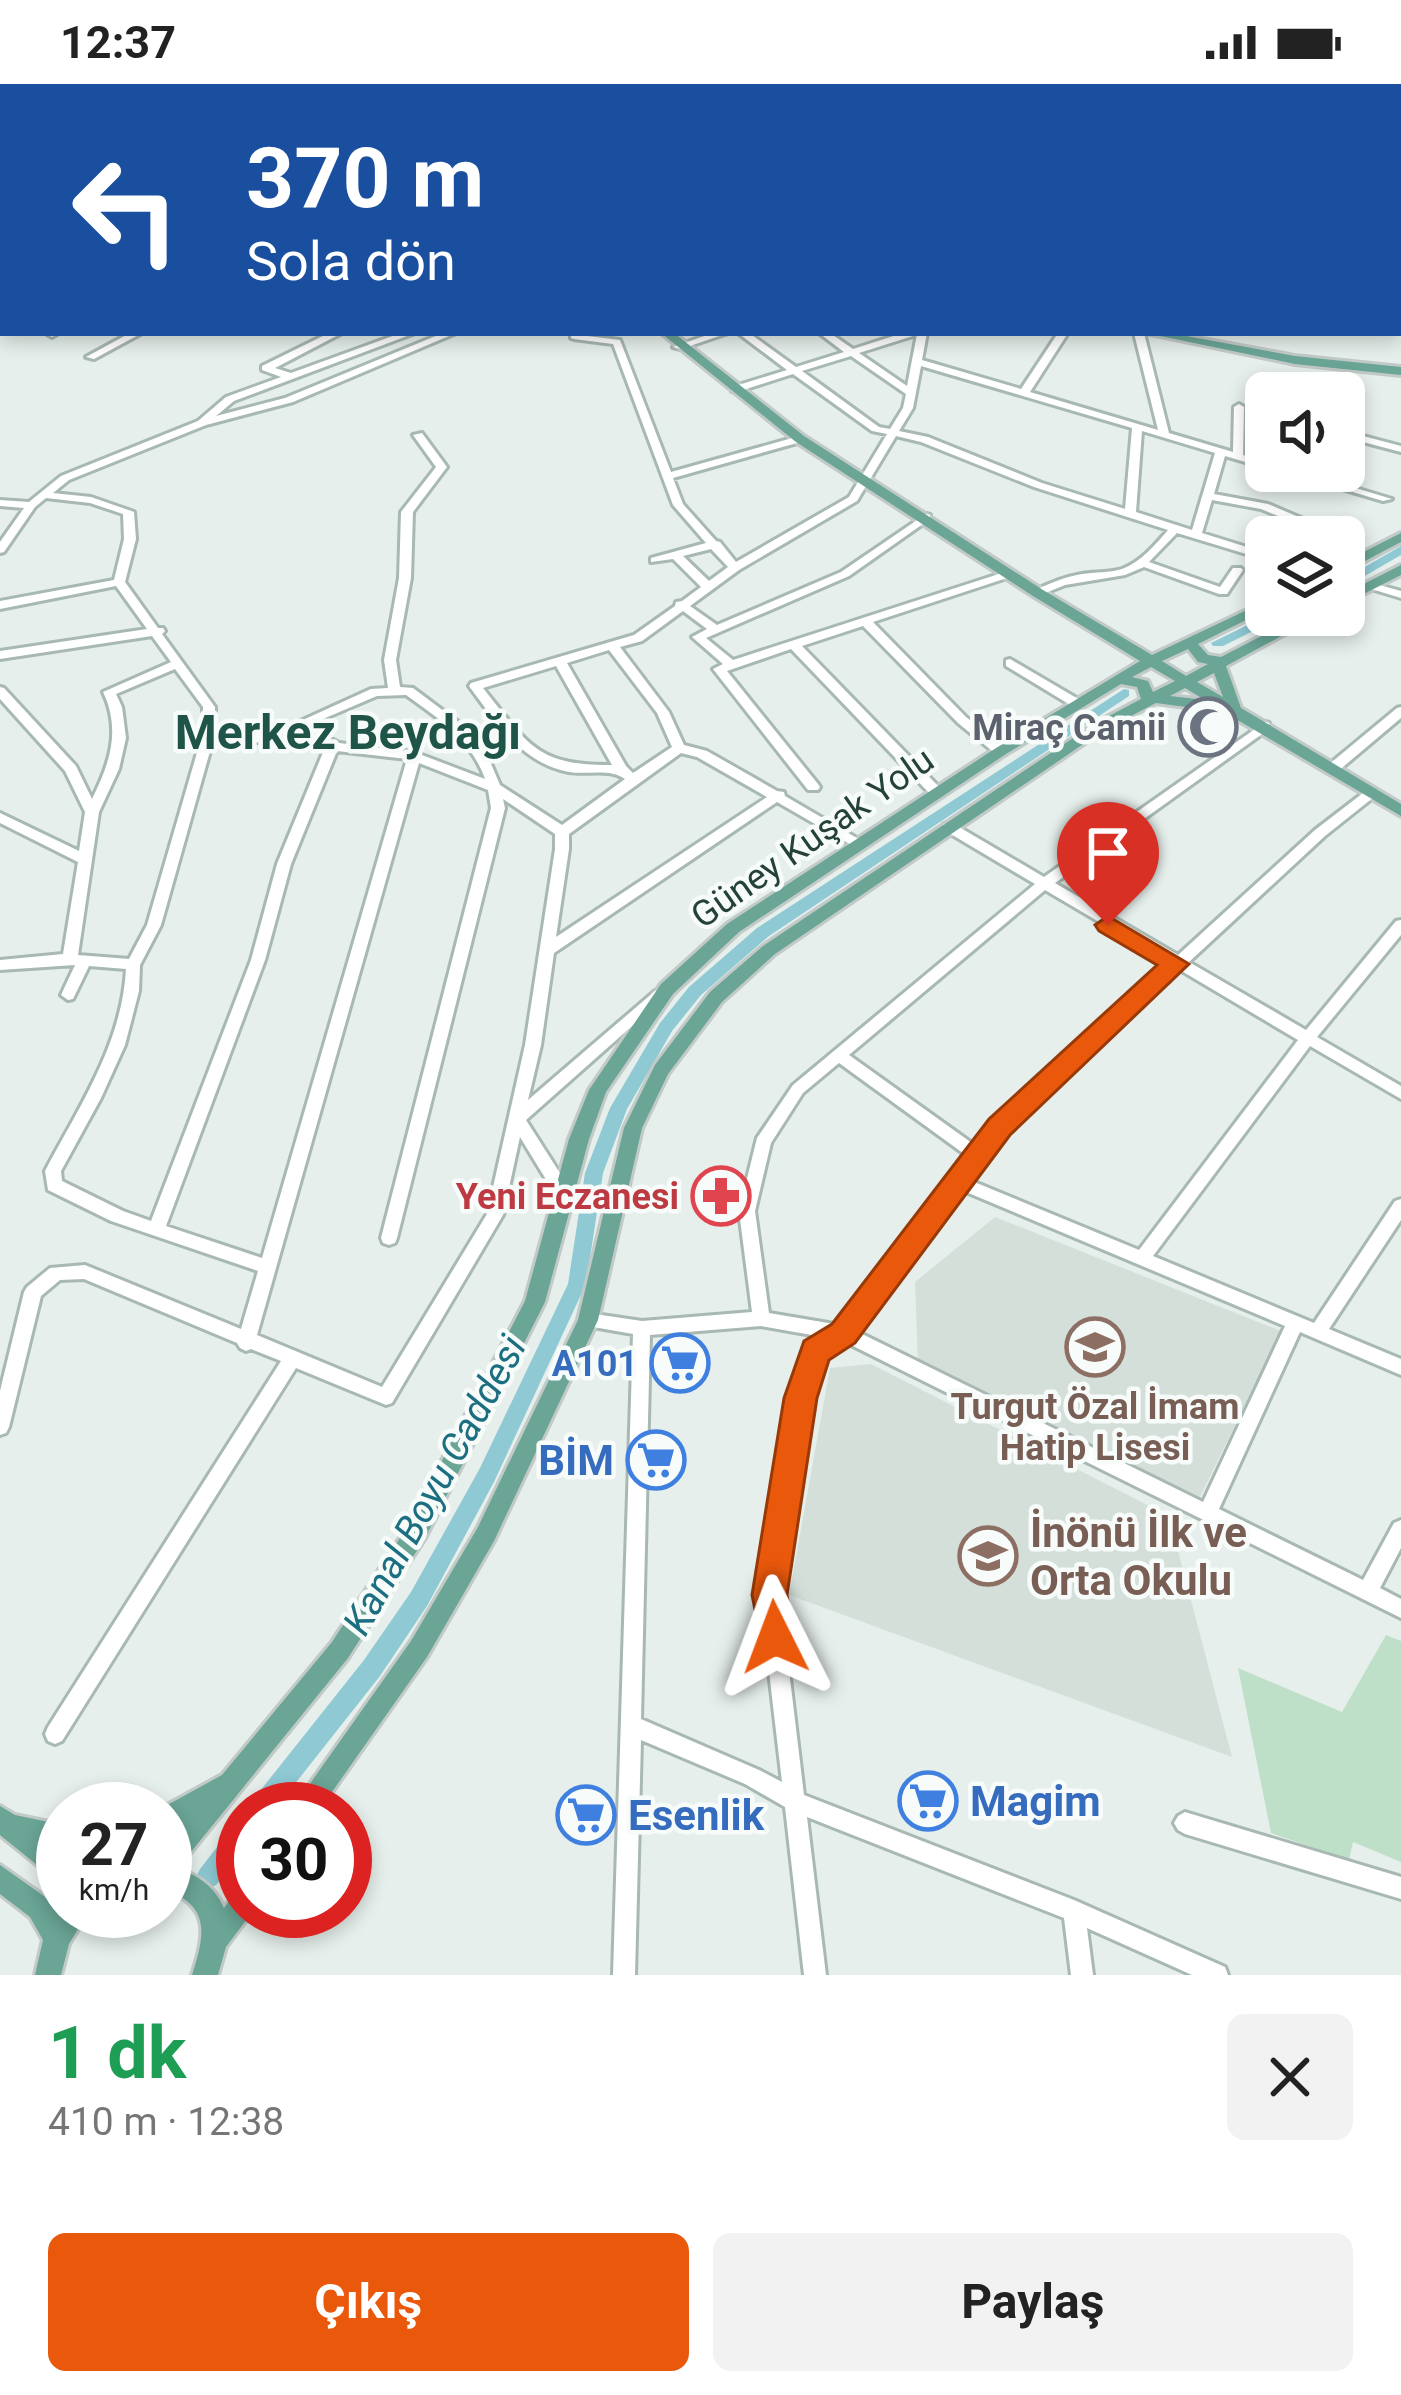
<!DOCTYPE html>
<html lang="tr">
<meta charset="utf-8">
<style>
:root{--surface:#fff;--page:#f2f2f2;--text:#222;--muted:#767676;--accent:#ea580c}
body{margin:0;font-family:Roboto,sans-serif;background:var(--page);color:var(--text);height:100vh;display:flex;flex-direction:column;font-size:45px;white-space:nowrap}
*{box-sizing:border-box;margin:0}
p{font-size:39px;color:var(--muted)}
.icon{flex:none;width:66px;height:66px;fill:none;stroke:currentColor;stroke-width:2;stroke-linecap:round;stroke-linejoin:round}
.map{position:relative;height:1891px;overflow:hidden}
.sheet{display:flex;flex-direction:column;background:var(--surface);flex:1}
.sheet>*{flex:none}
.hud{position:absolute;left:0px;top:0px;width:1401px;height:252px;box-shadow:0 6px 18px #0003;background:#1a4fa0;color:#fff;overflow:hidden}
.buttons{position:absolute;left:1245px;top:288px;display:grid;gap:24px}
.buttons a{display:grid;place-items:center;width:120px;height:120px;border-radius:18px;background:var(--surface);box-shadow:0 6px 18px #0003;font-size:60px}
.speed{position:absolute;left:36px;top:1698px;display:flex;gap:24px;font-size:60px;font-weight:700;text-align:center}
.speed>*{display:grid;place-content:center;width:156px;height:156px;border-radius:50%;background:var(--surface);box-shadow:0 6px 18px #0003;line-height:1}
.speed small{font-size:30px;font-weight:400}
.speed .limit{border:18px solid #d22;background:#fff;color:#111}
.pin{position:absolute;display:grid;place-items:center;width:102px;height:102px;color:#fff;margin:-123px -51px;border-radius:50% 50% 50% 0;rotate:-45deg;box-shadow:0 0 12px #0007}
.pin .icon{rotate:45deg}
.me{position:absolute;width:132px;margin:-66px;rotate:357deg;stroke-linejoin:round;filter:drop-shadow(0 0 9px #0008)}
.turn{display:flex;align-items:center;gap:42px;height:252px;padding:0 48px;font-size:54px}
.turn .icon{width:156px;height:156px;stroke-width:2.5}
.turn b{display:block;font-size:84px;line-height:102px}
.round{display:grid;place-items:center;flex:none;width:126px;height:126px;border-radius:18px;background:var(--page)}
.headline{display:flex;align-items:center;justify-content:space-between;height:204px;padding:0 48px}
h1{font-size:72px;font-weight:700;line-height:90px;color:#1e9e55}
.button{display:flex;gap:24px;margin-top:auto;padding:24px 48px}
.button a{flex:1;height:138px;border-radius:18px;background:var(--accent);color:#fff;font-size:48px;font-weight:700;line-height:138px;text-align:center}
.button a+a{background:var(--page);color:var(--text)}
.status{display:flex;justify-content:space-between;align-items:center;height:84px;padding:0 60px;background:var(--surface);direction:ltr}
.status svg{height:33px;fill:currentColor}
.map>svg:first-child{display:block}
.built{fill:#d4dfda}
.green{fill:#bfe0c8}
.lines{fill:none;stroke-linecap:round;stroke-linejoin:round}
.canal{fill:#8ec9d4;fill-rule:evenodd}
.building{fill:#bbcac4}
.minor-casing{stroke:#a8b8b2;stroke-width:6}
.major-casing{stroke:#c2cac8;stroke-width:6}
.minor{fill:#fff;fill-rule:evenodd}
.major{fill:#6aa596;fill-rule:evenodd}
.route{fill:#ea580c;stroke:#983908;stroke-width:3}
.labels{text-anchor:middle;stroke-width:9;stroke-linejoin:round;paint-order:stroke}
.worship-label{font-size:36px;font-weight:bold;fill:#5b616d;stroke:#f7fbf9;text-anchor:end}
.street-label{font-size:36px;fill:#24423a;stroke:#f7fbf9}
.health-label{font-size:36px;font-weight:bold;fill:#be3a42;stroke:#f7fbf9;text-anchor:end}
.shop-label{font-size:36px;font-weight:bold;fill:#366cbe;stroke:#f7fbf9;text-anchor:end}
.education-label{font-size:36px;font-weight:bold;fill:#785e54;stroke:#f7fbf9}
.water-label{font-size:39px;font-style:italic;fill:#1c6f80;stroke:#f7fbf9}
.near-shop-label{font-size:42px;font-weight:bold;fill:#366cbe;stroke:#f7fbf9;text-anchor:start}
.near-education-label{font-size:42px;font-weight:bold;fill:#785e54;stroke:#f7fbf9;text-anchor:start}
.district-label{font-size:48px;font-weight:bold;fill:#1f5548;stroke:#f7fbf9}
</style>
<div class="status"><b>12:37</b><svg viewBox="0 0 49 12"><path d="M0 12V9h3v3zM5 12V6h3v6zM10 12V3h3v9zM15 12V0h3v12zM26 1h20v11H26zM47 4h2v5h-2z"/></svg></div>
<div class="map">
<svg width="1401" height="1891" viewBox="0 0 1401 1891">
<rect width="100%" height="100%" fill="#e6efeb"/>
<g class="built">
<polygon points="995,1133 1281,1247 1200,1413 918,1279 915,1198"/>
<polygon points="871,1280 1169,1432 1232,1673 789,1511 830,1284"/>
</g>
<polygon class="green" points="1386,1551 1401,1557 1401,1778 1353,1758 1349,1776 1271,1749 1238,1584 1342,1628"/>
<g class="lines">
<g class="canal">
<polygon points="1401,462 1401,471 1344,504 1344,495"/>
<polygon points="1268,531 1285,531 1223,562 1213,562 1211,559"/>
<polygon points="1124,605 1129,606 1129,612 769,852 701,911 672,947 627,1025 603,1089 586,1200 494,1398 427,1522 380,1592 275,1725 248,1725 252,1717 364,1576 411,1508 480,1384 568,1200 585,1089 610,1024 660,939 689,903 757,844"/>
<polygon points="243,1736 243,1767 216,1801 208,1805 200,1801 196,1793 200,1785 235,1740"/>
</g>
</g>
<polygon class="building" points="1195,629 1231,639 1221,657 1185,646"/>
<g class="lines">
<g class="minor-casing">
<g id="minor">
<polygon points="121,0 131,0 135,3 125,3"/>
<polygon points="278,0 291,0 285,3 272,3"/>
<polygon points="423,0 432,0 429,3 420,3"/>
<polygon points="500,0 508,0 505,3 497,3"/>
<polygon points="554,0 562,0 560,3 552,3"/>
<polygon points="598,0 619,0 628,3 607,3"/>
<polygon points="667,0 701,0 697,2 667,3"/>
<rect x="767" y="0" width="8" height="3"/>
<polygon points="839,0 849,0 853,3 843,3"/>
<polygon points="1107,0 1115,0 1116,3 1108,3"/>
<polygon points="1212,0 1220,0 1222,3 1214,3"/>
<polygon points="1272,0 1280,0 1282,3 1274,3"/>
<polygon points="1334,0 1342,0 1344,3 1336,3"/>
<rect x="1398" y="24" width="3" height="4"/>
<rect x="0" y="44" width="3" height="6"/>
<rect x="1398" y="53" width="3" height="5"/>
<rect x="1398" y="92" width="3" height="6"/>
<rect x="1398" y="134" width="3" height="6"/>
<polygon points="3,149 3,155 0,156 0,150"/>
<rect x="1398" y="190" width="3" height="6"/>
<polygon points="59,249 52,253 47,250 48,249"/>
<polygon points="130,249 142,249 94,275 86,273"/>
<path d="M329,249H342L275,284L291,289L401,249H415L234,317L216,332L285,314L443,249H456L293,318L206,341L69,396L53,409L91,413L134,428L136,455L125,498L158,544H163L165,547L162,550L215,623V645L328,658L333,656L339,659L414,668L485,695C471,655 438,634 406,611L377,612L304,643H296L294,640L371,605L388,604L384,576L399,494L401,428L436,383L413,351L422,349L447,383L413,428L411,494L396,576L400,603L413,604L461,640L486,668L500,701L562,741L625,695C610,684 587,691 569,688C521,679 496,638 469,602L471,599L634,551L675,522L676,518L682,517L701,503L673,475L651,478V474L706,459L673,421L613,260L574,255L571,254V250L620,256L671,388L796,353H804V357L673,394L683,420L716,457L720,458L736,478L849,413L887,350L872,347L793,290L740,307H732V303L787,286L738,249H749L796,283L844,268L819,249H830L853,265L903,249H927L922,276L1021,305L1058,249H1068L1030,308L1158,346L1134,249H1144L1169,349L1233,368L1234,323L1239,320L1244,323L1243,371L1266,378V384L1225,372L1214,410L1268,420L1341,451L1330,453L1261,425L1212,416L1202,449L1266,469V476L1177,449L1149,478L1220,503L1233,484H1241L1243,486L1227,510H1219L1144,483L1125,491L1065,501L1038,512L1034,511V507C1049,499 1065,493 1082,490C1095,488 1109,489 1122,485C1141,478 1155,461 1168,446L1034,403L921,358L896,352L857,417L739,486L690,522L717,541L841,488L926,430L930,431V435L849,492L706,554L733,576L1005,488H1013V492L873,538L966,633L1006,664L1007,667L1006,670H996L958,639L863,542L802,562L942,706L944,709L937,713L932,712L791,565L727,587L818,700L820,703L818,706H808L713,585L723,580L692,553L707,545L683,527L642,557L620,563L669,628L684,661L707,667L777,707L784,708L785,712L867,760L860,765L855,763L777,718L554,869L541,961L528,1016L655,907L660,906L667,911L526,1036L570,1105L572,1110L570,1115L564,1117L558,1115L520,1053L503,1131L392,1319L386,1321L296,1284L62,1657L55,1660L48,1657L45,1650L48,1643L281,1277L251,1265L246,1267L240,1264L237,1259L84,1195L60,1196L41,1212L9,1343L6,1349L0,1351V1307L24,1208L27,1203L50,1184L85,1181L241,1245L258,1187L111,1137L48,1106L45,1087C79,1023 122,960 126,885L89,882L73,915L68,916L61,911L75,881L0,886V876L63,870L78,778L0,739V729L79,767L85,728L65,687L0,615V603L4,604L76,682L92,715C110,679 121,646 103,608L171,578L152,552L0,575V567L147,545L116,502L0,525V517L114,496L124,455L123,430L90,419L46,414L35,423L4,468L0,469V458L24,424L0,422V416L29,418L61,392L198,337L226,313L281,293L262,286V282ZM917,250L907,302L859,269L916,251ZM851,272L906,310L903,324L890,345L879,343L802,287ZM921,282L1132,344L1125,425L1042,399L928,353L899,347L913,324ZM1142,347L1215,369L1192,446L1136,428ZM711,465L728,483L709,497L683,472ZM609,566L657,629L672,663L633,689L626,682L567,579ZM556,582L612,681C536,682 527,659 483,604ZM175,585L203,623V648L147,841L129,875L78,871L99,728L119,685L126,654L122,623L116,610ZM214,653L324,666L277,780L251,876L151,1137L123,1127L62,1097L61,1087L101,1014L125,961L139,907L140,881L161,841ZM337,667L407,675L262,1174L166,1142L265,876L291,780ZM681,669L697,673L767,713L556,853L569,765V750ZM419,679L488,706L491,724L381,1154L383,1159L389,1161L395,1159L397,1154L505,724L503,715L555,750V765L525,961L487,1130L382,1303L257,1251Z"/>
<polygon points="713,249 728,249 681,265 673,263"/>
<polygon points="1344,347 1401,362 1401,368 1344,353"/>
<polygon points="1282,387 1299,387 1392,415 1383,417"/>
<polygon points="1372,499 1401,507 1401,514 1368,504 1368,500"/>
<polygon points="1010,575 1080,616 1082,619 1076,623 1072,622 1006,582 1006,576"/>
<polygon points="1401,623 1401,634 1337,688 1327,688 1326,685 1327,682 1397,624"/>
<path d="M1265,638L1269,639V645L1055,799L1178,871L1315,746L1367,706H1377L1379,709L1325,752L1189,878L1306,946L1396,837L1401,836V851L1317,953L1401,1002V1015L1310,962L1153,1172L1314,1239L1395,1117L1401,1115V1136L1329,1245L1401,1275V1291L1300,1248L1219,1425L1363,1496L1394,1439L1401,1436V1464L1380,1504L1401,1515V1534L845,1258L823,1272L809,1314L780,1511L804,1711L1074,1816L1225,1883L1228,1891H1192L1087,1844L1093,1891H1071L1064,1834L807,1733L826,1891H804L785,1723L745,1700L641,1656L635,1891H613L633,1250L582,1241L579,1236L582,1231L588,1229L642,1237L752,1228L739,1127L757,1054L793,1001L1035,800L944,746L942,743L944,740H954L1044,793ZM1045,806L1169,879L994,1039L976,1062L849,971ZM1180,886L1298,956L1139,1166L967,1095L1006,1047ZM839,979L967,1072L840,1241L769,1229L755,1127L771,1059L803,1009ZM959,1105L1285,1242L1203,1418L856,1247ZM761,1242L823,1253L810,1262L791,1314L760,1511L782,1698L759,1686L641,1635L650,1251Z"/>
<polygon points="1185,1728 1401,1793 1401,1815 1185,1750 1178,1746 1174,1739 1178,1732"/>
</g>
</g>
<g class="major-casing">
<g id="major">
<polygon points="219,0 232,0 236,3 223,3"/>
<polygon points="1391,0 1401,0 1401,9 1398,8 1398,3"/>
<rect x="0" y="182" width="3" height="10"/>
<rect x="0" y="200" width="3" height="9"/>
<path d="M661,249H674L804,352L1043,506L1152,571L1266,517V526L1198,560L1208,571L1221,573L1302,531H1320L1226,582L1241,624L1401,720V732L1224,628L1156,619L1104,646L775,870L722,918L668,990L642,1044L598,1236L494,1457L427,1573L320,1725H292L411,1557L478,1443L578,1236L624,1044L655,981L710,908L763,862L1094,640L1141,615L1137,603L1121,600L1006,670L739,848L673,910L606,1008L589,1055L545,1218L425,1454L348,1574L178,1784C200,1793 214,1802 224,1824L234,1810L243,1806V1827H253L226,1863L218,1891H192C205,1850 211,1823 165,1805V1760L180,1741L165,1749V1725H160L222,1691L332,1558L409,1440L525,1217L569,1055L589,1006L661,900L727,840L996,664L1140,577L1033,512L796,358ZM1188,565L1198,578L1208,580L1186,592L1162,577ZM1151,583L1175,597L1153,608L1148,597L1132,593ZM1214,589L1223,613L1197,598ZM1185,604L1205,616L1170,612Z"/>
<polygon points="1146,249 1170,249 1295,272 1401,283 1401,291 1295,280"/>
<polygon points="1401,449 1401,458 1344,488 1344,478"/>
<polygon points="1401,481 1401,491 1344,520 1344,510"/>
<polygon points="0,1722 15,1731 63,1741 63,1792 37,1781 0,1751"/>
<polygon points="0,1781 48,1815 58,1830 63,1823 63,1827 89,1827 69,1860 61,1891 35,1891 43,1856 30,1833 0,1810"/>
</g>
</g>
<use href="#minor" class="minor"/>
<use href="#major" class="major"/>
</g>
<polygon class="route" points="1108,832 1189,880 1010,1051 855,1259 829,1276 817,1314 787,1511 793,1553 788,1565 775,1570 763,1565 752,1511 784,1314 804,1257 832,1240 989,1035 1157,881 1099,847 1095,841"/>
<defs>
<g id="mosque-ring" transform="scale(3)"><circle r="9.5" fill="#f7fbf9" stroke="#6b7280" stroke-width="1.5"/><path d="M3.5-4.9A6 6 0 1 0 3.5 4.9A5 5 0 1 1 3.5-4.9Z" fill="#6b7280"/></g>
<g id="pharmacy-ring" transform="scale(3)"><circle r="9.5" fill="#f7fbf9" stroke="#e0444e" stroke-width="1.5"/><path d="M-2-6h4v4h4v4h-4v4h-4v-4h-4v-4h4Z" fill="#e0444e"/></g>
<g id="school-ring" transform="scale(3)"><circle r="9.5" fill="#f7fbf9" stroke="#8d6e63" stroke-width="1.5"/><path d="M0-5L7-2L0 1L-7-2ZM-4 1L0 2.5L4 1V4Q0 6-4 4Z" fill="#8d6e63"/></g>
<g id="supermarket-ring" transform="scale(3)"><circle r="9.5" fill="#f7fbf9" stroke="#3f7fe0" stroke-width="1.5"/><path d="M-6-5.5h2.5l.6 2H6L4.5 2H-2.5L-4.4-4H-6ZM-1.5 3.2a1.3 1.3 0 1 0 .1 0ZM3 3.2a1.3 1.3 0 1 0 .1 0Z" fill="#3f7fe0"/></g>
</defs>
<g fill-rule="evenodd">
<use href="#mosque-ring" x="1208" y="643"/>
<use href="#pharmacy-ring" x="721" y="1112"/>
<use href="#school-ring" x="1095" y="1263"/>
<use href="#supermarket-ring" x="680" y="1279"/>
<use href="#supermarket-ring" x="656" y="1376"/>
<use href="#school-ring" x="988" y="1472"/>
<use href="#supermarket-ring" x="928" y="1717"/>
<use href="#supermarket-ring" x="586" y="1731"/>
</g>
<g class="labels">
<g class="worship-label">
<text x="1166" y="656">Miraç Camii</text>
</g>
<g class="street-label">
<text transform="translate(812 753) rotate(-35)" y="13">Güney Kuşak Yolu</text>
</g>
<g class="health-label">
<text x="679" y="1125">Yeni Eczanesi</text>
</g>
<g class="shop-label">
<text x="638" y="1292">A101</text>
</g>
<g class="education-label">
<text x="1095" y="1335">Turgut Özal İmam<tspan x="1095" dy="41">Hatip Lisesi</tspan></text>
</g>
<g class="water-label">
<text transform="translate(434 1401) rotate(-61)" y="14">Kanal Boyu Caddesi</text>
</g>
<g class="near-shop-label">
<text x="614" y="1391" text-anchor="end">BİM</text>
<text x="970" y="1732">Magim</text>
<text x="628" y="1746">Esenlik</text>
</g>
<g class="near-education-label">
<text x="1030" y="1463">İnönü İlk ve<tspan x="1030" dy="48">Orta Okulu</tspan></text>
</g>
<g class="district-label">
<text x="348" y="665">Merkez Beydağı</text>
</g>
</g>
</svg>
<div class="buttons">
<a><svg class="icon" aria-label="sound" viewBox="0 0 24 24"><path d="M4 9h4l5-4v14l-5-4H4zM17 9q2 3 0 6"/></svg></a>
<a><svg class="icon" aria-label="layers" viewBox="0 0 24 24"><path d="M12 4l9 5-9 5-9-5zM3 14l9 5 9-5"/></svg></a>
</div>
<div class="speed"><div>27<small>km/h</small></div><div class="limit">30</div></div>
<div class="pin" style="left:1108px;top:841px;background:#d93025"><svg class="icon" aria-label="arrive" viewBox="0 0 24 24"><path d="M6 21V4h12l-3 4 3 4H6"/></svg></div>
<svg class="me" style="left:775px;top:1553px" viewBox="-20 -20 40 40"><path d="M0-17L14 15 0 8-14 15z" fill="#ea580c" stroke="#fff" stroke-width="4"/></svg>
<div class="hud">
<div class="turn"><svg class="icon" aria-label="left" viewBox="0 0 24 24"><path d="M17 20v-9H6M10 6l-5 5 5 5"/></svg><div><b>370 m</b>Sola dön</div></div>
</div>
</div>
<section class="sheet">
<div class="headline"><div><h1>1 dk</h1><p>410 m · 12:38</p></div><a class="round"><svg class="icon" aria-label="close" viewBox="0 0 24 24"><path d="M6 6l12 12M18 6L6 18"/></svg></a></div>
<div class="button"><a>Çıkış</a><a>Paylaş</a></div>
</section>
